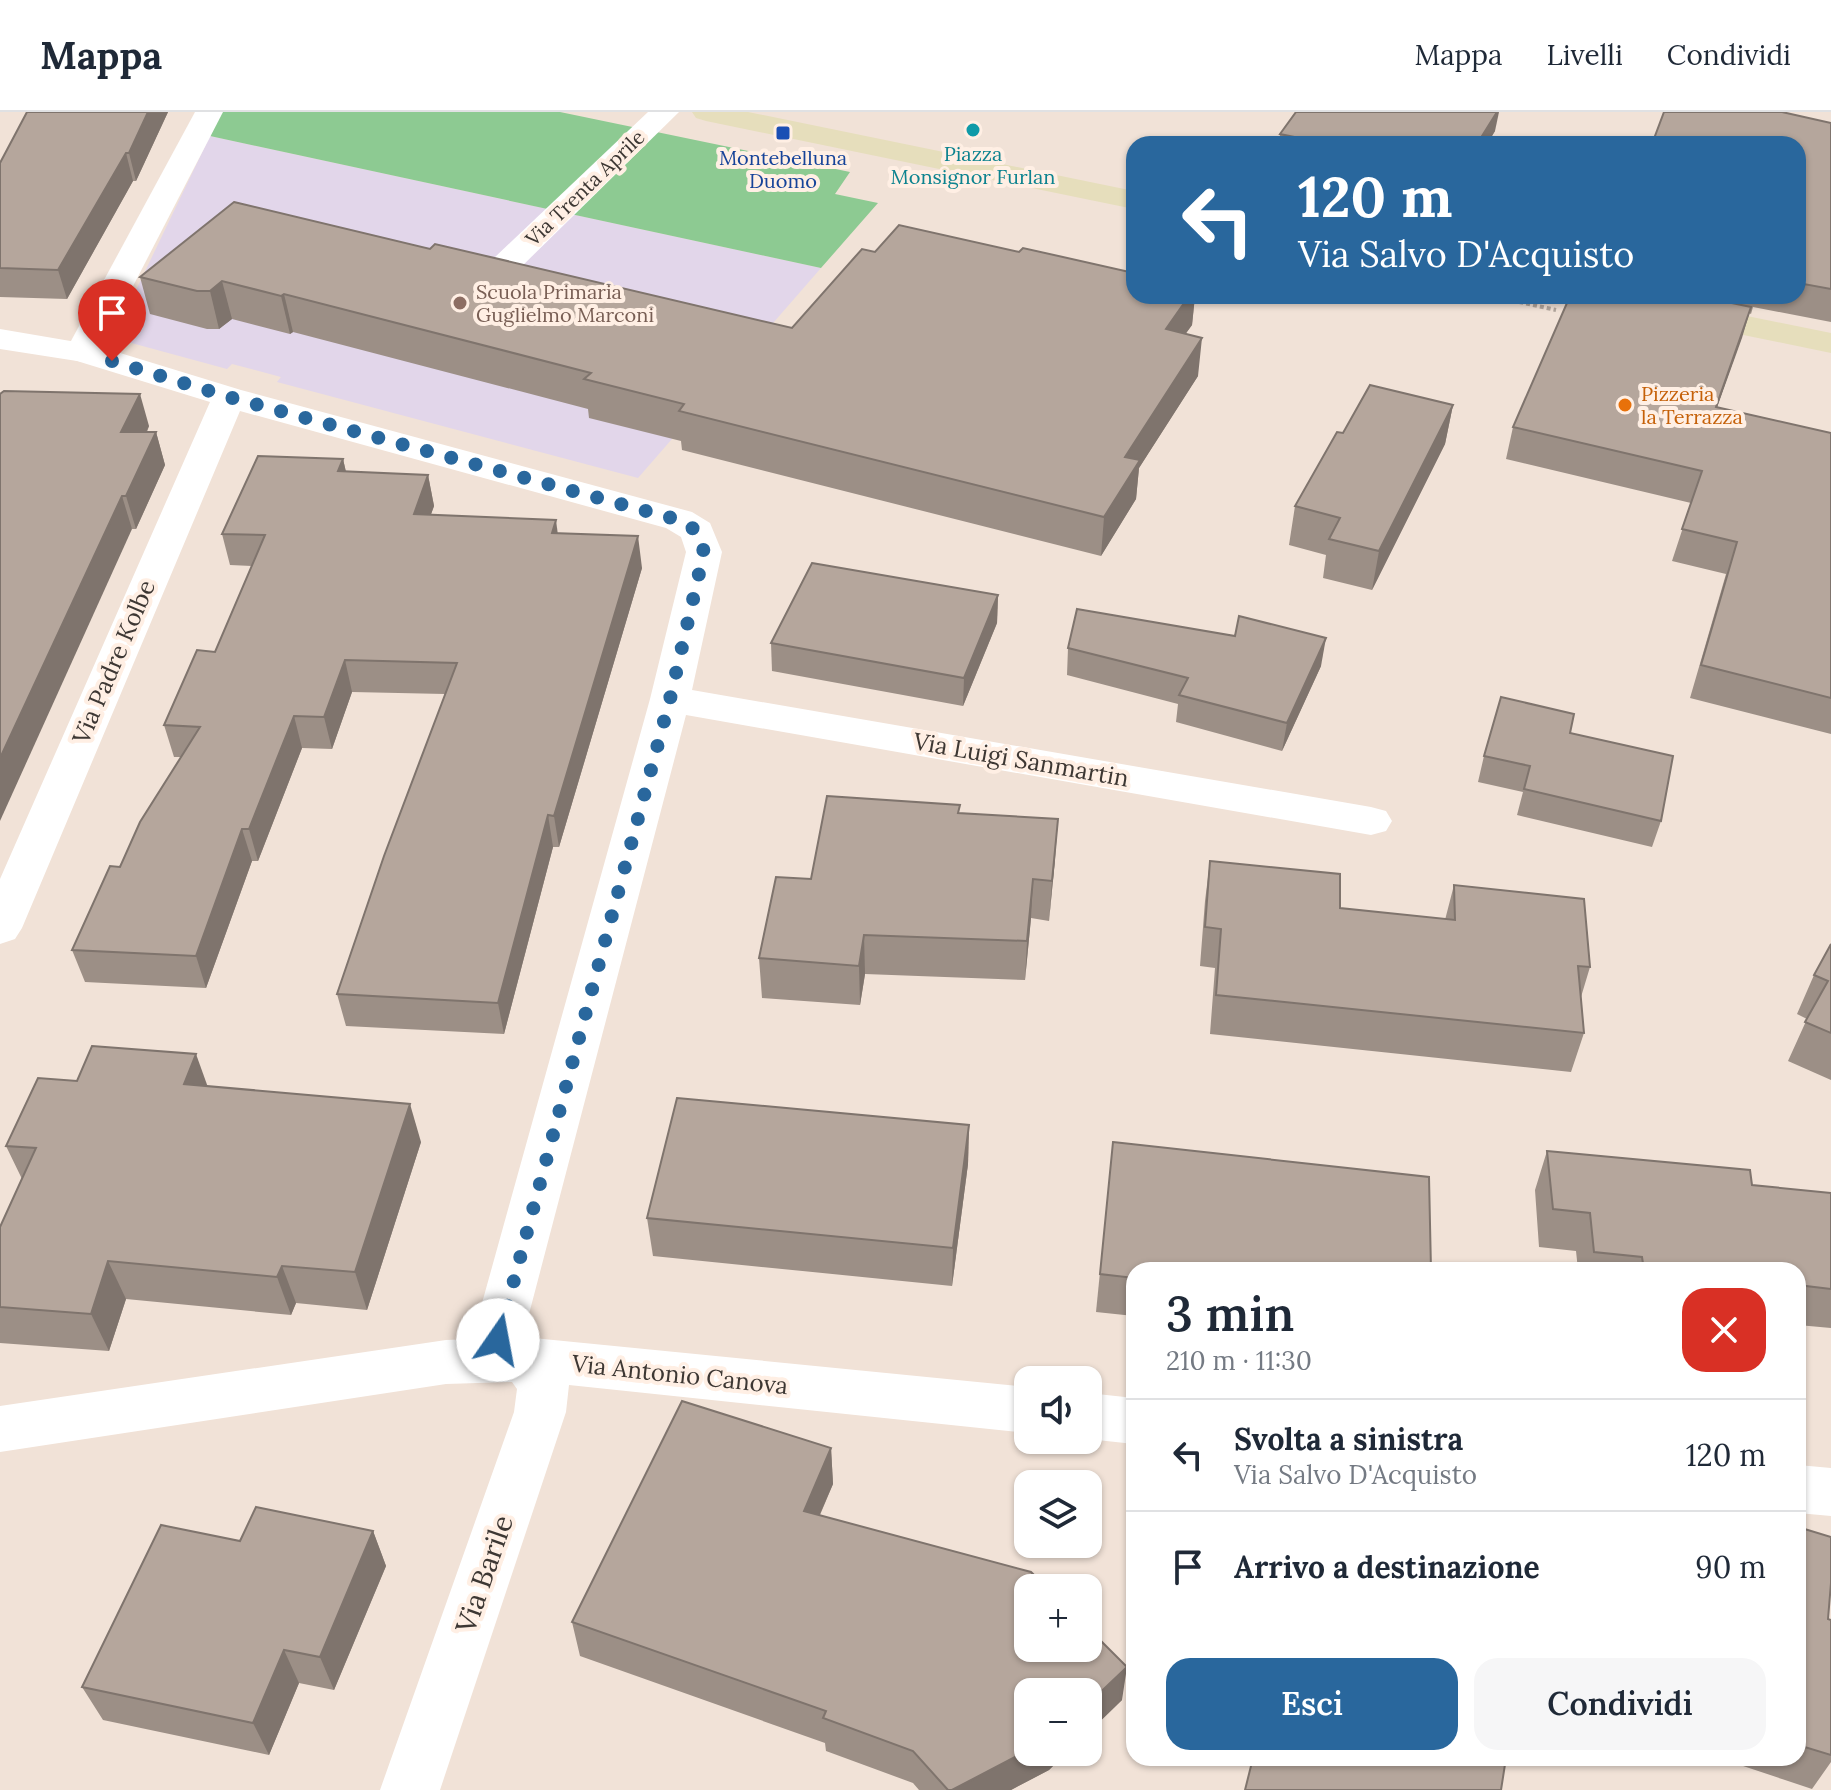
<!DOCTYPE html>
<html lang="it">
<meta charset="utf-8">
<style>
:root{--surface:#fff;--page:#f6f6f7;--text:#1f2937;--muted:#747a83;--line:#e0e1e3;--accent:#29679d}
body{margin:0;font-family:Lora,serif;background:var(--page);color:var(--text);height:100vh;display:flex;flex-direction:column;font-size:30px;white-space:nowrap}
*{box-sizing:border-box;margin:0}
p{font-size:26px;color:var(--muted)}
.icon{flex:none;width:44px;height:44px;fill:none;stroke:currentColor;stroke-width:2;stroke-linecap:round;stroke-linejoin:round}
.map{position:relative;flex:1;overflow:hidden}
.drawer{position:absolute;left:1126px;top:1150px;width:680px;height:504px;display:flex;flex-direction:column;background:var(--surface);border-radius:24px;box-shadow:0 2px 6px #0004}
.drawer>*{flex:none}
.guide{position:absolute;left:1126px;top:24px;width:680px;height:168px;border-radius:24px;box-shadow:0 2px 6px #0004;background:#29679d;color:#fff;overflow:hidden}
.buttons{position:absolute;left:1014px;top:1254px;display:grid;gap:16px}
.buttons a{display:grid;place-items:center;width:88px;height:88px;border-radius:16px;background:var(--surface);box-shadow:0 2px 6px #0004;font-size:40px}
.pin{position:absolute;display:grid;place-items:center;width:68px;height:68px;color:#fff;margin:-82px -34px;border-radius:50% 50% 50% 0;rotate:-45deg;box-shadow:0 0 8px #0007}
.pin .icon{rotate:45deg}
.me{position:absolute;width:88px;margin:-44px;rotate:12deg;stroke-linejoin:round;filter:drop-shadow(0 0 6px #0008)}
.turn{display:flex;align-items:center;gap:28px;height:168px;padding:0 40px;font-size:36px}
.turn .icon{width:104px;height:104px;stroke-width:2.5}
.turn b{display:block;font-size:56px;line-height:68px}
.round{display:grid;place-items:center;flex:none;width:84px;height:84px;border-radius:24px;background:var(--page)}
.summary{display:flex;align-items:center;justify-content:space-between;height:136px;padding:0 40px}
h1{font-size:48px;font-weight:600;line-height:60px}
.cta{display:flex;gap:16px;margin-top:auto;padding:16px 40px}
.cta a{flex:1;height:92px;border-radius:24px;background:var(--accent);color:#fff;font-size:32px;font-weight:600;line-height:92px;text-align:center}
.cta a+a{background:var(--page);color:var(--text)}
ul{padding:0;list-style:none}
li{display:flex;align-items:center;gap:24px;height:112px;padding:0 40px;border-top:2px solid var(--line)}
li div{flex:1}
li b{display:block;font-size:30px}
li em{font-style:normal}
header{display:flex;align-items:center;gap:48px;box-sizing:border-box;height:112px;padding:0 40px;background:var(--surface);border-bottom:2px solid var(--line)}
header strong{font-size:38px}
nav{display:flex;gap:44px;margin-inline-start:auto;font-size:28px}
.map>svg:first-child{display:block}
.education{fill:#e2d6ea}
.green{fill:#8dca92}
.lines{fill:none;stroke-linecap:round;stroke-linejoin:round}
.path{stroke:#b1a59c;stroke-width:4;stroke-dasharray:4 3;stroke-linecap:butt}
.pedestrian{fill:#fff;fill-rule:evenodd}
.minor{fill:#fff;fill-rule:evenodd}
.secondary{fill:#e6debc;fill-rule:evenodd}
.wall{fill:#9c8f86}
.shaded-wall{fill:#7f746d}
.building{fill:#b5a69c;stroke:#7f746d;stroke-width:2}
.route{stroke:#29679d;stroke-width:14;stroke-dasharray:0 25.2}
.culture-dot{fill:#0f9aa8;stroke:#ffefe4;stroke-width:3}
.transit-dot{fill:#1a4fb4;stroke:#ffefe4;stroke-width:3}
.education-dot{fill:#8d6e63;stroke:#ffefe4;stroke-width:3}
.food-dot{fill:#e8710a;stroke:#ffefe4;stroke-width:3}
.labels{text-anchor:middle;stroke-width:8;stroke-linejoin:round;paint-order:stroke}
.far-culture-label{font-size:20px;fill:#0d838f;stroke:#ffefe4}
.far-transit-label{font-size:20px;fill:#164399;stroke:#ffefe4}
.far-street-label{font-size:20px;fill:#3d3733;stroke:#ffefe4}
.far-education-label{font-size:20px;fill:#785e54;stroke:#ffefe4;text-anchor:start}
.far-food-label{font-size:20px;fill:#c56008;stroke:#ffefe4;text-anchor:start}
.street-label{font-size:24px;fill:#3d3733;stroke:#ffefe4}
.near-street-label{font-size:28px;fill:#3d3733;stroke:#ffefe4}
</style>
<header>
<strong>Mappa</strong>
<nav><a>Mappa</a><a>Livelli</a><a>Condividi</a></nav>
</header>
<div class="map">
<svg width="1831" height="1678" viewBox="0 0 1831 1678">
<rect width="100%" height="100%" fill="#f1e2d7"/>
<polygon class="education" points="210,24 821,156 638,366 277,270 281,265 232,252 227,257 113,226"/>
<polygon class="green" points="222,0 560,0 850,60 835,82 878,91 821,156 210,24"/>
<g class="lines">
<polyline class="path" points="1492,184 1556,198"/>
<g class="pedestrian">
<polygon points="195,0 223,0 99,240 94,247 82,250 70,247 65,240"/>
<polygon points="648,0 679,0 516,160 505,162 494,160 489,153 494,146"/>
</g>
<g class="minor">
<polygon points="0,217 94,233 241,278 692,400 710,411 722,440 692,578 1371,695 1386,699 1392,709 1386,719 1371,723 686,603 523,1225 1028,1275 1028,1321 569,1273 566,1300 440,1678 380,1678 514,1300 517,1277 512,1270 446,1272 0,1340 0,1294 446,1228 472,1227 650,587 686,440 681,425 666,416 240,299 22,816 15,827 0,832 0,767 210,290 77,249 0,237"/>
<polygon points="1088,1281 1134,1286 1134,1332 1088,1327"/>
<polygon points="1798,1353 1831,1356 1831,1404 1798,1401"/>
</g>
<g class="secondary">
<polygon points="692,0 748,0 1134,79 1134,97 706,9 696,6"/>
<polygon points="1586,184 1649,184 1831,221 1831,241 1602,194 1591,191"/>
</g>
</g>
<g class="wall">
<polygon points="27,0 168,0 136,69 133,69 67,187 0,185 0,51"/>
<polygon points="1831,11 1831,210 1753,195 1751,202 1749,201 1717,295 1831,321 1831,622 1690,586 1726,462 1672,449 1691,391 1506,347 1513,315 1570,184 1711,184 1710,186 1738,192 1740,184 1798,184 1798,32"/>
<polygon points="1495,19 1487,32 1279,32 1280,22"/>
<polygon points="430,137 792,216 875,140 1134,184 1195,184 1192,213 1185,222 1198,264 1139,356 1136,387 1101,444 682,338 681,329 589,306 588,297 293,220 290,222 232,207 219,217 207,217 150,202 140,165"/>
<polygon points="0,282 149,314 147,320 156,320 165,353 136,417 132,417"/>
<polygon points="1453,293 1445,332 1372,478 1323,466 1326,443 1289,433 1295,394 1343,321"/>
<polygon points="343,347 346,360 428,363 434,394 431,402 558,421 642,456 559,735 553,735 504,922 346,914 337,882 445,582 352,580 332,637 302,636 258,749 252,749 206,876 85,870 72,838 181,645 174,645 164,613 215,540 252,454 230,453 222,422"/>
<polygon points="998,483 997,511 963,594 772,559 771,531"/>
<polygon points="1068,536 1321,554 1282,639 1176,610 1178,592 1067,563"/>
<polygon points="1570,621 1661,709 1652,735 1517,703 1523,680 1478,670 1484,644"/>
<polygon points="960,701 1055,747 1049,809 1031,806 1025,868 865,862 860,893 762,886 759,846 811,767"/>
<polygon points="1210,749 1340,796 1445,808 1454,773 1590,855 1581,885 1584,921 1571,960 1210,922 1215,856 1200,854 1205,789"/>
<polygon points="1831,832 1831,968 1788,949 1807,907 1797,902 1814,863"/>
<polygon points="77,969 208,974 421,1030 367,1198 296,1191 291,1203 126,1187 109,1239 0,1231 0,1115 22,1067 6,1034"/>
<polygon points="969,1013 968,1052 952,1174 653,1144 647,1106"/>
<polygon points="1113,1030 1134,1158 1134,1204 1096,1200"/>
<polygon points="1547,1039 1752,1073 1831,1081 1831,1216 1798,1213 1798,1158 1578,1158 1576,1139 1539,1135 1535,1078"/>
<polygon points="831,1336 833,1372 820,1403 1122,1588 1088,1621 1088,1580 1028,1640 1067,1640 1049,1658 1011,1678 919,1678 913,1671 826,1639 825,1631 580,1544 572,1510"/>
<polygon points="1798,1415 1828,1507 1831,1508 1831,1650 1812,1677 1719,1646 1798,1646"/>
<polygon points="373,1419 386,1454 334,1578 299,1571 269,1643 103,1608 82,1575 240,1429"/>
</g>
<g class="shaded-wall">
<polygon points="148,0 168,0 136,69 129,41"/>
<polygon points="1497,0 1499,0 1495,19 1487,32 1477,32"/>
<polygon points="126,41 133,69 67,187 58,158"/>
<polygon points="222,169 232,207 219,217 210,179"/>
<polygon points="284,182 293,220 290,222 281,184"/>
<polygon points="1189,184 1195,184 1192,213 1162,255 1166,217"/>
<polygon points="1751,195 1742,226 1706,326 1716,295"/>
<polygon points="1202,226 1198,264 1139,356 1136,387 1101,444 1104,405 1125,345"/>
<polygon points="140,282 149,314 131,352 121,320"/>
<polygon points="1453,293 1445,332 1372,478 1379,439"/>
<polygon points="156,320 165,353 136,417 126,384"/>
<polygon points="343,347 350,378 338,359"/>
<polygon points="428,363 434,394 420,433 414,402"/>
<polygon points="122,384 132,417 0,709 0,646"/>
<polygon points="556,408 560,439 552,421"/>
<polygon points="638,424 642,456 559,735 554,704"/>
<polygon points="998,483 997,511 963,594 964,566"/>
<polygon points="1326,526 1321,554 1282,639 1287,611"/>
<polygon points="345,548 352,580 332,637 324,605"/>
<polygon points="294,604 302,636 258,749 249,717"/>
<polygon points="548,703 553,735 504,922 498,891"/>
<polygon points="1058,707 1055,747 1049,809 1052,769"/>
<polygon points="242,717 252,749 206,876 196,844"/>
<polygon points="1033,767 1031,806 1025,868 1027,829"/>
<polygon points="864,823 865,862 860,893 859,854"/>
<polygon points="196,942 210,981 184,972"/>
<polygon points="410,992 421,1030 367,1198 355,1160"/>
<polygon points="969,1013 968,1052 952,1174 953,1136"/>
<polygon points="108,1149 126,1187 109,1239 91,1202"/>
<polygon points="282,1154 296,1191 291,1203 277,1165"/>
<polygon points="831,1336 833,1372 806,1434 804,1399"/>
<polygon points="373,1419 386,1454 334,1578 320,1545"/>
<polygon points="284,1538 299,1571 269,1643 253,1611"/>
<polygon points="1127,1555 1122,1588 1088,1621 1088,1592"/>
<polygon points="1028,1638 1028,1640 1067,1640 1049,1658 1011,1678 952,1678"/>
</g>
<g class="building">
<polygon points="27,0 148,0 129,41 126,41 58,158 0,156 0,51"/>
<polygon points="1296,0 1497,0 1477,32 1328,32 1280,22"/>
<polygon points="1664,0 1782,0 1831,11 1831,177 1798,171 1798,32 1652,32"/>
<polygon points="234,90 430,137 435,132 792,216 862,137 875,140 899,113 1019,140 1023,136 1134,161 1134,184 1189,184 1166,217 1202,226 1125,345 1140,348 1104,405 679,299 684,292 584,267 591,261 284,182 281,184 222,169 210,179 197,179 140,165"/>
<polygon points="1570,184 1698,184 1751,195 1716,295 1831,321 1831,586 1701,553 1737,430 1682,417 1702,359 1513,315"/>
<polygon points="1370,273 1453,293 1379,439 1329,427 1340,406 1295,394 1337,320 1343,321"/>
<polygon points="4,279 140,282 121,320 156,320 126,384 122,384 0,646 0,282"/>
<polygon points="258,344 343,347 338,359 428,363 414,402 556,408 552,421 638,424 554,704 548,703 498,891 337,882 384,744 457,551 345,548 324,605 294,604 249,717 242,717 196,844 72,838 110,754 120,755 140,710 200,615 164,613 197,538 215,540 265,423 222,422"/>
<polygon points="812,451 998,483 964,566 771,531"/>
<polygon points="1077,497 1235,524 1239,504 1326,526 1287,611 1179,583 1188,566 1068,536"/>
<polygon points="1501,585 1574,602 1570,621 1673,644 1661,709 1524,677 1530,654 1484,644"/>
<polygon points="827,684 960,693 958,701 1058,707 1052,769 1033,767 1027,829 864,823 859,854 759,846 776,765 811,767"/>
<polygon points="1210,749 1340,762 1340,796 1455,808 1454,773 1584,787 1590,855 1578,854 1584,921 1216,883 1221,817 1205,815"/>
<polygon points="1831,832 1831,921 1805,910 1828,869 1814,863"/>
<polygon points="92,934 196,942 184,972 410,992 355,1160 282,1154 277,1165 108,1149 91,1202 0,1195 0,1115 36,1036 6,1034 38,966 77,969"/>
<polygon points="677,986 969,1013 953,1136 647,1106"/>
<polygon points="1113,1030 1429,1065 1431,1158 1134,1158 1134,1166 1100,1162"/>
<polygon points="1547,1039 1750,1058 1752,1073 1831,1081 1831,1177 1798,1173 1798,1158 1644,1158 1642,1145 1594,1140 1590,1101 1553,1097"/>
<polygon points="682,1289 831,1336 804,1399 1031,1460 1047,1476 1028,1476 1028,1536 1088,1536 1088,1516 1127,1555 1088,1592 1088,1580 1028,1580 1028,1638 952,1678 948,1678 913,1639 823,1606 826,1599 572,1510"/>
<polygon points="256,1395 373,1419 320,1545 284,1538 253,1611 82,1575 161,1413 240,1429"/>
<polygon points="1798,1415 1831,1425 1831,1471 1828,1507 1831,1508 1831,1643 1798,1633"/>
<polygon points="1253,1646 1506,1646 1501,1678 1245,1678"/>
</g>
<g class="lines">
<polyline class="route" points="112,249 229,285 679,408 697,419 704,440 670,587 498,1228"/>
</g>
<circle class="culture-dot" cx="973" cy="18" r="8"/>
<rect class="transit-dot" x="775" y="13" width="16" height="16" rx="4"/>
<circle class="education-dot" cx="460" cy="191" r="8"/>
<circle class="food-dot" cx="1625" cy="293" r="8"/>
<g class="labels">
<g class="far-culture-label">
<text x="973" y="49">Piazza<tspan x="973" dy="23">Monsignor Furlan</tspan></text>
</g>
<g class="far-transit-label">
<text x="783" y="53">Montebelluna<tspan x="783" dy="23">Duomo</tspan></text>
</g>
<g class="far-street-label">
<text transform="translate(585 76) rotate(-44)" y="7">Via Trenta Aprile</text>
</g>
<g class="far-education-label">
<text x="476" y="187">Scuola Primaria<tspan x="476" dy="23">Guglielmo Marconi</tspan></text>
</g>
<g class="far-food-label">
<text x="1641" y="289">Pizzeria<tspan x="1641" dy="23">la Terrazza</tspan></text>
</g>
<g class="street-label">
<text transform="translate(114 550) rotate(-67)" y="8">Via Padre Kolbe</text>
<text transform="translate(1021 648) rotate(10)" y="8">Via Luigi Sanmartin</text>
<text transform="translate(680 1263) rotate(6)" y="8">Via Antonio Canova</text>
</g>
<g class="near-street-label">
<text transform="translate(484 1462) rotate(-71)" y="10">Via Barile</text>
</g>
</g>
</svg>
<div class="buttons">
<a><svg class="icon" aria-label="sound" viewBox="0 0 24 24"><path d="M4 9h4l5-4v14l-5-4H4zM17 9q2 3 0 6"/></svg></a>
<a><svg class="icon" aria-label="layers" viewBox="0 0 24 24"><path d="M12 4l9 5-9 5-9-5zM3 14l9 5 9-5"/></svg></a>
<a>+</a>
<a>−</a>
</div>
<div class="pin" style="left:112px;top:249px;background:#d93025"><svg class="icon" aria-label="arrive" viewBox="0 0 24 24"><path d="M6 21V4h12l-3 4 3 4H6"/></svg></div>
<svg class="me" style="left:498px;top:1228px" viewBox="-20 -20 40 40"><circle r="19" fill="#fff"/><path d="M0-13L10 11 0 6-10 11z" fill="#29679d"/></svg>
<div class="guide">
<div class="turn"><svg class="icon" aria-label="left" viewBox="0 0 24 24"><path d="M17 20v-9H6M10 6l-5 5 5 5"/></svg><div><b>120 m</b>Via Salvo D'Acquisto</div></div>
</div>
<section class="drawer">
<div class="summary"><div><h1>3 min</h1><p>210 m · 11:30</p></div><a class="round" style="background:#d93025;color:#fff"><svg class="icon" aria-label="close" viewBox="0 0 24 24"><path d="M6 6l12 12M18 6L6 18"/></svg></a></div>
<ul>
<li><svg class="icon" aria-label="left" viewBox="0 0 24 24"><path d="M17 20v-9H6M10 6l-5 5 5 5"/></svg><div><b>Svolta a sinistra</b><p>Via Salvo D'Acquisto</p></div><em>120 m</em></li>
<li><svg class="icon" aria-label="arrive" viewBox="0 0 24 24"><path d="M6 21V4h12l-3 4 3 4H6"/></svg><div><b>Arrivo a destinazione</b></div><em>90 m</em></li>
</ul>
<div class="cta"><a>Esci</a><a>Condividi</a></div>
</section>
</div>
